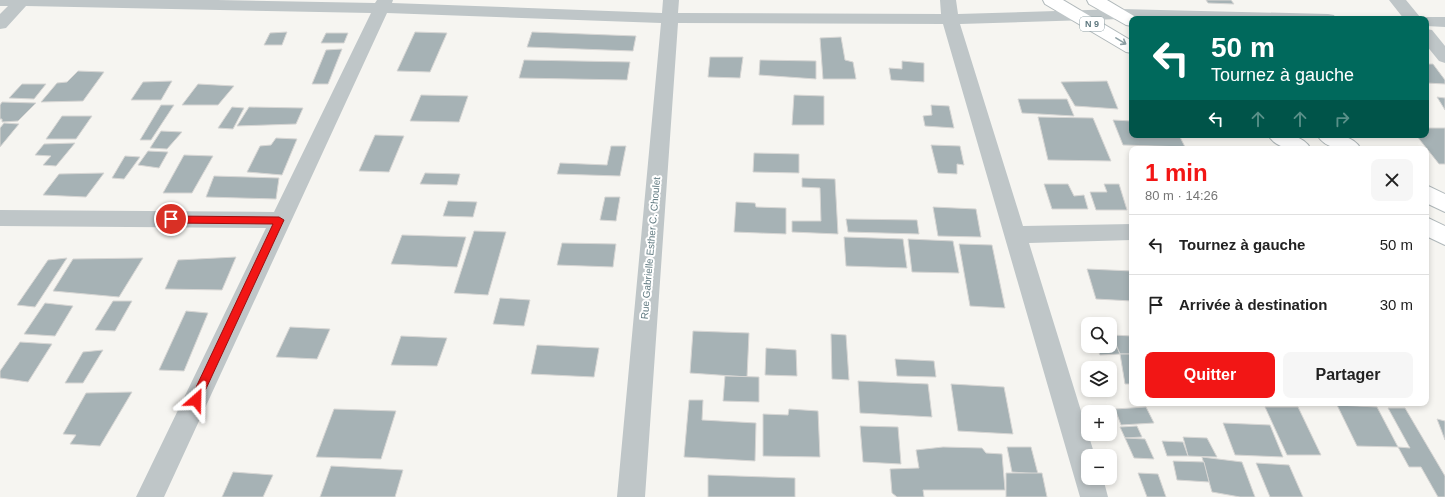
<!DOCTYPE html>
<html lang="fr">
<meta charset="utf-8">
<style>
:root{--surface:#fff;--page:#f6f6f6;--text:#222;--muted:#767676;--line:#e0e0e0;--accent:#f21615}
body{margin:0;font-family:Helvetica,sans-serif;background:var(--page);color:var(--text);height:100vh;display:flex;flex-direction:column;font-size:15px;white-space:nowrap}
*{box-sizing:border-box;margin:0}
p{font-size:13px;color:var(--muted)}
.icon{flex:none;width:22px;height:22px;fill:none;stroke:currentColor;stroke-width:2;stroke-linecap:round;stroke-linejoin:round}
.map{position:relative;flex:1;overflow:hidden}
.details{position:absolute;left:1129px;top:146px;width:300px;height:260px;display:flex;flex-direction:column;background:var(--surface);border-radius:8px;box-shadow:0 2px 6px #0003}
.details>*{flex:none}
.guide{position:absolute;left:1129px;top:16px;width:300px;height:122px;border-radius:8px;box-shadow:0 2px 6px #0003;background:#00695c;color:#fff;overflow:hidden}
.controls{position:absolute;left:1081px;top:317px;display:grid;gap:8px}
.controls a{display:grid;place-items:center;width:36px;height:36px;border-radius:8px;background:var(--surface);box-shadow:0 2px 6px #0003;font-size:20px}
.pin{position:absolute;display:grid;place-items:center;width:34px;height:34px;color:#fff;margin:-17px;border:2px solid #fff;border-radius:50%;box-shadow:0 1px 4px #0007}
.me{position:absolute;width:44px;margin:-22px;rotate:25deg;stroke-linejoin:round;filter:drop-shadow(0 0 3px #0008)}
.turn{display:flex;align-items:center;gap:14px;height:84px;padding:0 16px;font-size:18px}
.turn .icon{width:52px;height:52px;stroke-width:2.5}
.turn b{display:block;font-size:28px;line-height:34px}
.lanes{display:flex;align-items:center;height:38px;padding:0 16px;background:#0003;justify-content:center;gap:20px;direction:ltr}
.lanes .off{opacity:.35}
.round{display:grid;place-items:center;flex:none;width:42px;height:42px;border-radius:8px;background:var(--page)}
.overview{display:flex;align-items:center;justify-content:space-between;height:68px;padding:0 16px}
h1{font-size:24px;font-weight:800;line-height:30px;color:var(--accent)}
.cta{display:flex;gap:8px;margin-top:auto;padding:8px 16px}
.cta a{flex:1;height:46px;border-radius:8px;background:var(--accent);color:#fff;font-size:16px;font-weight:800;line-height:46px;text-align:center}
.cta a+a{background:var(--page);color:var(--text)}
ul{padding:0;list-style:none}
li{display:flex;align-items:center;gap:12px;height:60px;padding:0 16px;border-top:1px solid var(--line)}
li div{flex:1}
li b{display:block;font-size:15px}
li em{font-style:normal}
.map>svg:first-child{display:block}
.building{fill:#a6b2b5;stroke:#d7d6d4}
.lines{fill:none;stroke-linecap:round;stroke-linejoin:round}
.major-casing{stroke:#b0b8ba;stroke-width:2}
.minor{fill:#bfc6c8;fill-rule:evenodd}
.major{fill:#fff;fill-rule:evenodd}
.oneway{stroke:#8ea0a5}
.route{fill:#f21615;stroke:#9d0e0e}
.labels{text-anchor:middle;stroke-width:4;stroke-linejoin:round;paint-order:stroke}
.shield{fill:#fff;stroke:#8ea0a5;stroke-width:1}
.shield-label{font-size:9px;font-weight:bold;fill:#5e787f}
.street-label{font-size:10px;fill:#5e787f;stroke:#fff}
</style>
<div class="map">
<svg width="1445" height="497" viewBox="0 0 1445 497">
<rect width="100%" height="100%" fill="#f6f5f1"/>
<g class="building">
<polygon points="1206,0 1231,0 1234,4 1208,3"/>
<polygon points="287,32 282,45 264,45 270,33"/>
<polygon points="415,32 447,33 430,72 397,71"/>
<polygon points="532,32 636,36 633,51 527,47"/>
<polygon points="326,33 348,33 344,43 321,43"/>
<polygon points="841,37 845,60 853,62 856,79 823,79 820,38"/>
<polygon points="342,49 328,84 312,84 326,50"/>
<polygon points="710,57 743,57 740,78 708,77"/>
<polygon points="524,60 630,62 627,80 519,78"/>
<polygon points="760,60 816,61 816,79 759,75"/>
<polygon points="902,61 924,63 924,82 891,80 889,68 902,69"/>
<polygon points="1426,64 1433,64 1445,80 1445,84 1426,83"/>
<polygon points="78,71 104,72 83,101 41,102 57,83 67,82"/>
<polygon points="172,81 161,100 131,100 143,82"/>
<polygon points="1107,81 1118,109 1075,106 1061,82"/>
<polygon points="22,84 46,84 34,99 9,98"/>
<polygon points="198,84 234,86 218,105 182,105"/>
<polygon points="421,95 468,96 459,122 410,121"/>
<polygon points="794,95 824,96 824,125 792,125"/>
<polygon points="1437,97 1445,98 1445,110"/>
<polygon points="1018,99 1067,99 1074,116 1022,113"/>
<polygon points="2,102 36,103 18,121 2,122 2,119 0,119 0,105"/>
<polygon points="161,105 174,105 151,140 140,140"/>
<polygon points="931,105 949,106 954,128 925,126 923,116 932,115"/>
<polygon points="232,107 244,108 233,129 218,128"/>
<polygon points="249,107 303,108 296,124 237,126"/>
<polygon points="62,116 92,116 76,139 46,139"/>
<polygon points="1038,117 1093,118 1111,161 1048,160"/>
<polygon points="1113,120 1132,121 1132,135 1179,135 1185,147 1123,145"/>
<polygon points="4,123 19,124 0,147 0,128"/>
<polygon points="1426,128 1445,128 1445,164 1439,164 1416,135 1426,135"/>
<polygon points="161,131 182,132 167,149 150,148"/>
<polygon points="375,135 404,136 389,172 359,171"/>
<polygon points="276,138 297,139 282,175 247,172 260,146 271,145"/>
<polygon points="75,143 56,166 43,165 51,156 35,155 44,144"/>
<polygon points="931,145 960,146 964,165 957,164 957,174 938,173"/>
<polygon points="611,146 626,146 620,176 557,174 560,163 607,165"/>
<polygon points="148,151 168,152 159,168 138,165"/>
<polygon points="754,153 799,154 799,173 753,172"/>
<polygon points="184,155 213,156 192,193 163,193"/>
<polygon points="125,156 140,157 124,179 112,178"/>
<polygon points="104,173 86,197 43,195 59,174"/>
<polygon points="425,173 460,174 457,185 420,184"/>
<polygon points="214,176 279,178 276,199 206,197"/>
<polygon points="802,178 835,179 838,234 792,232 792,221 821,221 820,188 802,187"/>
<polygon points="1044,184 1068,184 1074,196 1084,195 1088,209 1052,209"/>
<polygon points="1104,184 1119,184 1127,210 1096,210 1090,192 1107,192"/>
<polygon points="605,197 620,197 616,221 600,220"/>
<polygon points="448,201 477,202 473,217 443,216"/>
<polygon points="736,202 755,203 756,207 786,208 786,234 734,232"/>
<polygon points="933,207 976,209 981,237 938,236"/>
<polygon points="846,219 917,220 919,234 848,232"/>
<polygon points="474,231 506,232 488,295 454,293"/>
<polygon points="402,235 466,237 457,267 391,264"/>
<polygon points="844,237 903,239 907,268 846,266"/>
<polygon points="908,239 953,241 959,273 912,272"/>
<polygon points="562,243 616,244 613,267 557,265"/>
<polygon points="959,244 992,245 1005,308 970,306"/>
<polygon points="236,257 222,290 165,289 178,260"/>
<polygon points="67,258 35,307 17,305 48,260"/>
<polygon points="143,258 119,297 53,291 73,259"/>
<polygon points="1087,269 1132,271 1132,301 1096,299"/>
<polygon points="500,298 530,300 524,326 493,324"/>
<polygon points="113,301 132,301 115,331 95,330"/>
<polygon points="45,303 73,306 55,336 24,334"/>
<polygon points="186,311 208,313 184,371 159,370"/>
<polygon points="290,327 330,329 317,359 276,357"/>
<polygon points="693,331 749,333 747,377 690,373"/>
<polygon points="831,334 846,335 849,380 832,379"/>
<polygon points="1112,335 1120,354 1100,355 1096,346 1110,346 1110,336"/>
<polygon points="1112,335 1132,336 1132,354 1120,354"/>
<polygon points="401,336 447,338 437,366 391,365"/>
<polygon points="20,342 52,344 28,382 0,378 0,371"/>
<polygon points="537,345 599,348 594,377 531,374"/>
<polygon points="766,348 796,350 797,376 765,375"/>
<polygon points="103,350 83,383 65,383 83,352"/>
<polygon points="1120,354 1132,354 1132,384 1125,384"/>
<polygon points="895,359 934,361 936,377 897,376"/>
<polygon points="725,376 759,377 759,402 723,401"/>
<polygon points="858,381 928,384 932,417 860,413"/>
<polygon points="951,384 1004,387 1013,434 958,431"/>
<polygon points="132,392 100,446 70,444 76,435 63,434 86,393"/>
<polygon points="689,400 703,400 702,420 756,423 755,461 684,457"/>
<polygon points="1337,405 1377,407 1398,447 1357,446"/>
<polygon points="1146,407 1154,423 1121,425 1115,409"/>
<polygon points="1265,407 1298,407 1321,455 1287,455"/>
<polygon points="1388,408 1405,408 1445,476 1445,497 1438,497 1421,467 1409,467 1398,447 1410,448"/>
<polygon points="334,409 396,411 381,459 316,457"/>
<polygon points="789,409 818,411 820,457 763,456 763,414 788,415"/>
<polygon points="1437,419 1445,421 1445,440"/>
<polygon points="1223,423 1270,425 1283,457 1235,455"/>
<polygon points="860,426 898,427 901,464 863,462"/>
<polygon points="1137,426 1142,437 1125,438 1120,427"/>
<polygon points="1183,437 1207,438 1217,457 1188,456"/>
<polygon points="1125,438 1145,439 1154,459 1134,458"/>
<polygon points="1162,441 1183,442 1188,456 1167,456"/>
<polygon points="943,447 982,448 986,453 1002,454 1005,490 923,490 924,497 897,497 892,493 890,469 919,468 916,450"/>
<polygon points="1007,447 1031,447 1038,474 1012,472"/>
<polygon points="1202,457 1242,462 1255,497 1240,497 1212,492"/>
<polygon points="1173,461 1204,462 1209,482 1177,480"/>
<polygon points="1256,463 1289,465 1303,497 1270,497"/>
<polygon points="331,466 403,470 395,497 320,497"/>
<polygon points="233,472 273,475 263,497 222,497"/>
<polygon points="1006,473 1042,473 1047,497 1006,497"/>
<polygon points="1138,473 1158,474 1166,497 1147,497"/>
<polygon points="708,475 795,478 795,497 708,497"/>
</g>
<g class="lines">
<g class="major-casing">
<g id="major">
<polygon points="1043,0 1063,0 1132,41 1132,53 1126,52 1045,4"/>
<polygon points="1087,0 1107,0 1139,19 1132,19 1132,26 1126,25 1089,4"/>
<path d="M1268,135C1284,135 1302,133 1311,149C1295,149 1278,151 1268,135Z"/>
<path d="M1317,135C1333,135 1352,133 1361,149C1345,149 1327,151 1317,135Z"/>
<polygon points="1426,185 1445,194 1445,212 1426,203"/>
<polygon points="1426,217 1445,226 1445,245 1426,236"/>
</g>
</g>
<g class="minor">
<polygon points="0,0 217,0 375,3 377,0 393,0 392,3 662,13 663,0 679,0 678,13 941,14 940,0 956,0 958,14 1120,9 1328,14 1334,15 1336,19 1120,19 960,24 1023,226 1132,224 1132,240 1029,243 1095,456 1088,456 1088,478 1103,478 1108,497 1080,497 943,24 678,23 645,497 617,497 661,23 387,13 164,497 136,497 266,228 0,226 0,210 274,212 371,13 26,6 6,28 0,29 0,14 8,6 0,6"/>
<polygon points="1389,0 1406,0 1420,17 1445,17 1445,27 1426,26 1426,19 1404,19"/>
<polygon points="1426,29 1432,30 1445,46 1445,63 1439,61 1426,45"/>
</g>
<use href="#major" class="major"/>
</g>
<defs><path id="oneway-shaft" d="M-6 0H5M1.5-3L5.5 0L1.5 3" fill="none" stroke-width="1.6" stroke-linecap="round" stroke-linejoin="round"/></defs>
<use class="oneway" href="#oneway-shaft" transform="translate(1121 41) rotate(31)"/>
<polygon class="route" points="171,216 279,217 284,220 199,404 196,405 192,404 190,400 273,224 171,223 166,219"/>
<g class="labels">
<rect class="shield" x="1080" y="17" width="24" height="14" rx="3"/>
<g class="shield-label">
<text x="1092" y="27">N 9</text>
</g>
<g class="street-label">
<text transform="translate(650 248) rotate(-85)" y="4">Rue Gabrielle Esther C. Choulet</text>
</g>
</g>
</svg>
<div class="controls">
<a><svg class="icon" aria-label="search" viewBox="0 0 24 24"><circle cx="10" cy="10" r="6"/><path d="M15 15l6 6"/></svg></a>
<a><svg class="icon" aria-label="layers" viewBox="0 0 24 24"><path d="M12 4l9 5-9 5-9-5zM3 14l9 5 9-5"/></svg></a>
<a>+</a>
<a>−</a>
</div>
<div class="pin" style="left:171px;top:219px;background:#d93025"><svg class="icon" aria-label="arrive" viewBox="0 0 24 24"><path d="M6 21V4h12l-3 4 3 4H6"/></svg></div>
<svg class="me" style="left:196px;top:400px" viewBox="-20 -20 40 40"><path d="M0-17L14 15 0 8-14 15z" fill="#f21615" stroke="#fff" stroke-width="4"/></svg>
<div class="guide">
<div class="turn"><svg class="icon" aria-label="left" viewBox="0 0 24 24"><path d="M17 20v-9H6M10 6l-5 5 5 5"/></svg><div><b>50 m</b>Tournez à gauche</div></div>
<div class="lanes"><svg class="icon" aria-label="left" viewBox="0 0 24 24"><path d="M17 20v-9H6M10 6l-5 5 5 5"/></svg><svg class="icon off" aria-label="ahead" viewBox="0 0 24 24"><path d="M12 20V5M6 11l6-6 6 6"/></svg><svg class="icon off" aria-label="ahead" viewBox="0 0 24 24"><path d="M12 20V5M6 11l6-6 6 6"/></svg><svg class="icon off" aria-label="right" viewBox="0 0 24 24"><path d="M7 20v-9h11M14 6l5 5-5 5"/></svg></div>
</div>
<section class="details">
<div class="overview"><div><h1>1 min</h1><p>80 m · 14:26</p></div><a class="round"><svg class="icon" aria-label="close" viewBox="0 0 24 24"><path d="M6 6l12 12M18 6L6 18"/></svg></a></div>
<ul>
<li><svg class="icon" aria-label="left" viewBox="0 0 24 24"><path d="M17 20v-9H6M10 6l-5 5 5 5"/></svg><div><b>Tournez à gauche</b></div><em>50 m</em></li>
<li><svg class="icon" aria-label="arrive" viewBox="0 0 24 24"><path d="M6 21V4h12l-3 4 3 4H6"/></svg><div><b>Arrivée à destination</b></div><em>30 m</em></li>
</ul>
<div class="cta"><a>Quitter</a><a>Partager</a></div>
</section>
</div>
